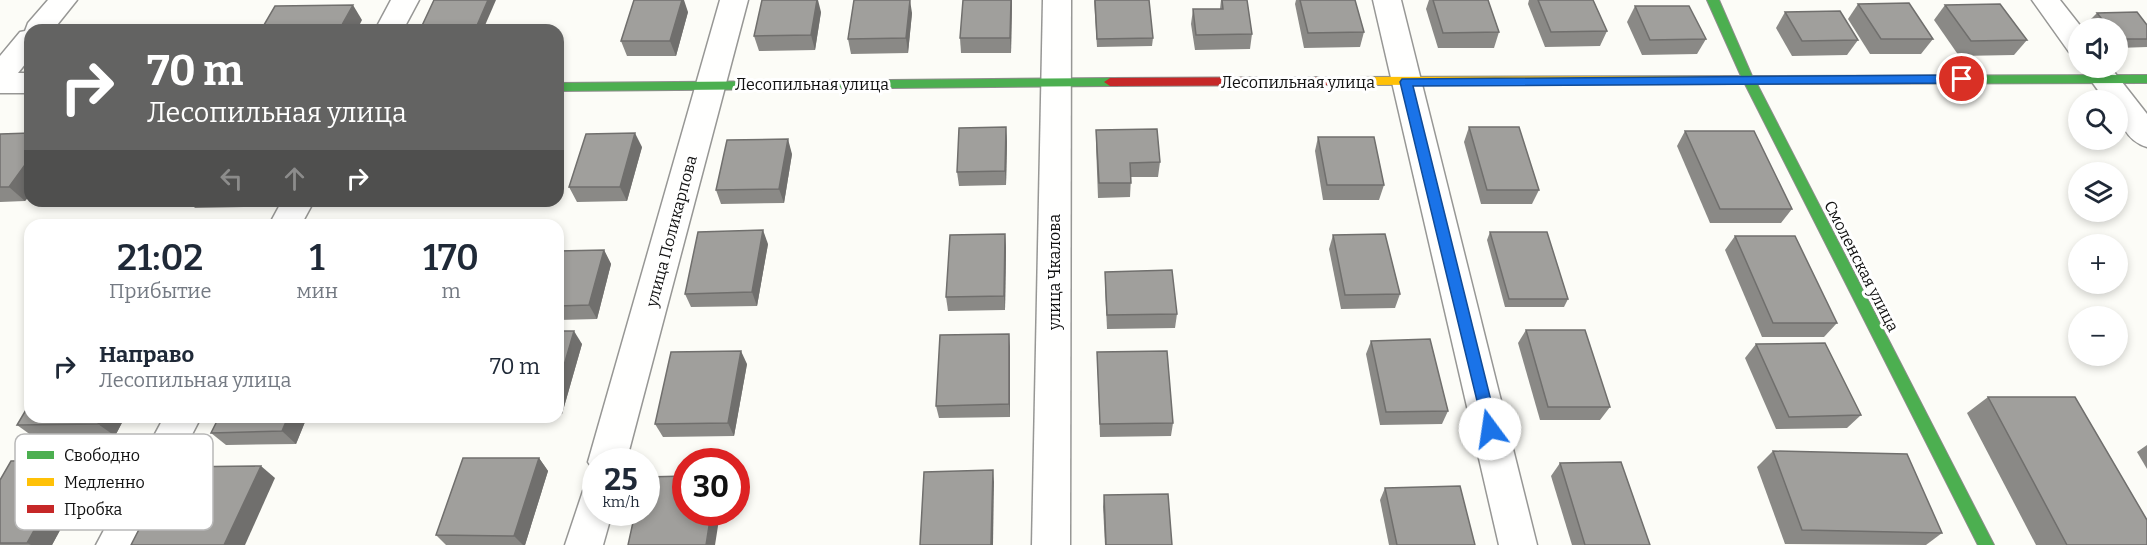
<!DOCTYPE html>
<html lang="ru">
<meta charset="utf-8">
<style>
:root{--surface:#fff;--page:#f6f6f7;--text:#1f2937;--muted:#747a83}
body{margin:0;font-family:Bitter,serif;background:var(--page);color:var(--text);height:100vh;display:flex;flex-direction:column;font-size:22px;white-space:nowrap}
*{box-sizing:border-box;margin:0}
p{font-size:20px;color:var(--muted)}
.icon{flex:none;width:33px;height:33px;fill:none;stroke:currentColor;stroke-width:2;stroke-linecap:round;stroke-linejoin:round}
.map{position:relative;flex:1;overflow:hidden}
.panel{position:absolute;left:24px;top:219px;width:540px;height:204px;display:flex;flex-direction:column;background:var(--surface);border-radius:18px;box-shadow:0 3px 9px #0003}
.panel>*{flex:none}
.banner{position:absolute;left:24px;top:24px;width:540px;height:183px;border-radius:18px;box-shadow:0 3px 9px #0003;background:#636362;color:#fff;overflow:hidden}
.controls{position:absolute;left:2068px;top:18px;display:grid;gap:12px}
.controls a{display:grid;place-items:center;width:60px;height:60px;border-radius:50%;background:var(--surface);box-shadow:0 3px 9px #0003;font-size:30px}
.speed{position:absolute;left:582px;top:448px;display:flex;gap:12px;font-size:30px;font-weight:700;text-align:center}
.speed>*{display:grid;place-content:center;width:78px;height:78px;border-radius:50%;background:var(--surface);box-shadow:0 3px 9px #0003;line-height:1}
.speed small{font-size:15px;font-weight:400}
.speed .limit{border:9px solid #d22;background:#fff;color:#111}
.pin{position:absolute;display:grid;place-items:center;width:51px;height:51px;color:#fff;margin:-26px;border:3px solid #fff;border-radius:50%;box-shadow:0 2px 6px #0007}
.me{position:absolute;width:66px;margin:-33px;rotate:346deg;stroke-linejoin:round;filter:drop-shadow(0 0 4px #0008)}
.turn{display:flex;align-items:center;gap:21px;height:126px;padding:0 24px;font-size:27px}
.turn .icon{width:78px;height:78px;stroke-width:2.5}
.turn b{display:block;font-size:42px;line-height:51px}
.lanes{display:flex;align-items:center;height:57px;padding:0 24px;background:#0003;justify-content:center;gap:30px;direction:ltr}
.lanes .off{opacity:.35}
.eta{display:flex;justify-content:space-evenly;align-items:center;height:102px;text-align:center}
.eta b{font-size:36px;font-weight:600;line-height:42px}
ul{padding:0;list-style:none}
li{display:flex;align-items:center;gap:18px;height:90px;padding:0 24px}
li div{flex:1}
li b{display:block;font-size:22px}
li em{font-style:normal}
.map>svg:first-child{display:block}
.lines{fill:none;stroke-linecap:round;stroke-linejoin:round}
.street-casing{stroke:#979795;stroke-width:3}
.fast-casing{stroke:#8d8d8b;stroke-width:2}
.slow-casing{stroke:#8d8d8b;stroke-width:2}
.jam-casing{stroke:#8d8d8b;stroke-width:2}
.street{fill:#fffffe;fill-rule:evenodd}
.fast{fill:#4caf50;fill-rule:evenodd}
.slow{fill:#ffc107;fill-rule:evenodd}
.jam{fill:#c62828;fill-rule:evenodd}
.wall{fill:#8a8986}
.shaded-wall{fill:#706f6d}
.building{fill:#a09f9c;stroke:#706f6d;stroke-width:1.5}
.route{fill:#1a73e8;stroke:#114b97;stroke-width:1.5}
.labels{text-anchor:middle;stroke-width:6;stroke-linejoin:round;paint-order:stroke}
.street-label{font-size:16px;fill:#111;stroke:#fff}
.key{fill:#fff;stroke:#b8b8b8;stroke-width:1.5}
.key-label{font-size:16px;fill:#111}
</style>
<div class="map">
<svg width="2147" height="545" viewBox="0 0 2147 545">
<rect width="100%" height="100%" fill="#fcfcf7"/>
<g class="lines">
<g class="street-casing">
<g id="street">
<polygon points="48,0 77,0 53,30 30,30 30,58 18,73 30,73 30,93 0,93 0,56 20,32 25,31 28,23"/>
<polygon points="391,0 419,0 403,30 375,30"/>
<polygon points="720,0 748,0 626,462 596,462 596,474 588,462"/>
<polygon points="1043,0 1071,0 1070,545 1032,545"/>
<polygon points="1373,0 1401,0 1537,545 1499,545"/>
<polygon points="2032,0 2060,0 2082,28 2079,28 2079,55 2069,52"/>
<path d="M2082,68H2111L2147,114V147C2126,141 2118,121 2118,100H2105Z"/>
<polygon points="282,201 314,201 301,225 269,225"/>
<polygon points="164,417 201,417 135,545 96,545"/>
<polygon points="596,486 596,513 612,513 603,545 565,545 583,491"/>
</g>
</g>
<g class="fast-casing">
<g id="fast">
<polygon points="1707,0 1719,0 1752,76 2147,75 2147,83 1757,84 1994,545 1978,545 1745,84 1734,83 1732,80 1734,77 1741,76"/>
<polygon points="1110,78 1116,82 1110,86 558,91 558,83"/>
</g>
</g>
<g class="slow-casing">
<polygon id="slow" points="1738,76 1744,80 1738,84 1351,85 1345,81 1351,77"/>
</g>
<g class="jam-casing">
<polygon id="jam" points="1351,77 1357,81 1351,85 1110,86 1104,82 1110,78"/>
</g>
<use href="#street" class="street"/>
<use href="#fast" class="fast"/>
<use href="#slow" class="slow"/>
<use href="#jam" class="jam"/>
</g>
<g class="wall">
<polygon points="1012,0 1011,53 961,53 960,38"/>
<polygon points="1094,0 1153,38 1152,46 1097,47"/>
<polygon points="1221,0 1247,0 1252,34 1250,49 1195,50 1191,24 1193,9 1220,9"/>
<polygon points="1296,0 1355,0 1364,32 1360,47 1304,48 1295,4"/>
<polygon points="1429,0 1488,0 1499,32 1494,48 1438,48 1426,9"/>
<polygon points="1529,0 1593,0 1607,31 1600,46 1545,47 1528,4"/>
<polygon points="1858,4 1933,39 1921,54 1870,54 1848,19"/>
<polygon points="1945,5 2027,40 2014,55 1959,56 1934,20"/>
<polygon points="1635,6 1706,39 1697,54 1642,55 1627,22"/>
<polygon points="688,12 676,56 627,56 621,41"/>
<polygon points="821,12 815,50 759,51 754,36"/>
<polygon points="1785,12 1858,40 1847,55 1792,56 1776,28"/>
<polygon points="912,13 908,53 851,54 848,39"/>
<polygon points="2097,13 2147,25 2147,47 2118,48 2118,28 2095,28 2089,21"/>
<polygon points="1006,127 1007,142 1006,185 959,186 957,172"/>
<polygon points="1469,127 1539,190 1532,204 1481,204 1464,142"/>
<polygon points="1096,130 1160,162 1158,177 1131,177 1130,197 1098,198 1096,145"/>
<polygon points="1685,131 1792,209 1781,223 1710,223 1677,146"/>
<polygon points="30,133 30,195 25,201 0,202 0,134"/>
<polygon points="1318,137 1384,185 1379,200 1323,200 1315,151"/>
<polygon points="642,147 627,201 577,202 569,187"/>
<polygon points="792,154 784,203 721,204 716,190"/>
<polygon points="188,201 248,201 244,207 195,208"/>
<polygon points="339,201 389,201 340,202"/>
<polygon points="1490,232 1568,299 1564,307 1505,307 1487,240"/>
<polygon points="1005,234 1006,248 1005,310 948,311 946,297"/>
<polygon points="1333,235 1400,294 1395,308 1341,309 1329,249"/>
<polygon points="1735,236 1837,323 1824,337 1762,337 1725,250"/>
<polygon points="768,244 757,306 691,307 685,294"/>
<polygon points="604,250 611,264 597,319 558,320 558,251"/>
<polygon points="1105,272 1177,314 1175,328 1107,329 1105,286"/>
<polygon points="1526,330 1610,407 1600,420 1540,420 1518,343"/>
<polygon points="558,331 582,344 562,414 558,415"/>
<polygon points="1371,341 1448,411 1442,424 1380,425 1366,354"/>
<polygon points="1756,344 1861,415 1847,428 1776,429 1745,358"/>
<polygon points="1010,347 1010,417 939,418 936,406"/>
<polygon points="1097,352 1173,423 1171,436 1100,437"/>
<polygon points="747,364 734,436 663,437 655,424"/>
<polygon points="1988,397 2147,545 2036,545 1967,413"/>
<polygon points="30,417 125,417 115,436 35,438 17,425"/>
<polygon points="219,417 307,417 296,444 226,445 211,433"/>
<polygon points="2147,445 2147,469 2137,452"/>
<polygon points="1773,451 1942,533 1926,545 1785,544 1757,467"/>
<polygon points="539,458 548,471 525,545 446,545 436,535"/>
<polygon points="1560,463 1650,545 1572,545 1551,476"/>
<polygon points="91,473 52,545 0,545 0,480"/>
<polygon points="1385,488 1475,545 1389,545 1380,500"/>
<polygon points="1104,495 1172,545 1105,545 1103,507"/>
</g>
<g class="shaded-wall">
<polygon points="488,0 496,0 483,30 475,30"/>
<polygon points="682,0 684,0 688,12 676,56 670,41"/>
<polygon points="817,0 818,0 821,12 815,50 811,35"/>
<polygon points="910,0 912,13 908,53 906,38"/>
<polygon points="1011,0 1012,0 1011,53 1010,38"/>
<polygon points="353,5 362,20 357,30 339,30"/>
<polygon points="1006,127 1007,142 1006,185 1005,171"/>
<polygon points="635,133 642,147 627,201 620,187"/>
<polygon points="788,139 792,154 784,203 779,189"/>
<polygon points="30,158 30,195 25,201 9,187"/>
<polygon points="239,201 248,201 244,207"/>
<polygon points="763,230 768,244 757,306 752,292"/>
<polygon points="1005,234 1006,248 1005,310 1004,296"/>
<polygon points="604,250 611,264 597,319 589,305"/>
<polygon points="574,331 582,344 562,414 558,408 558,386"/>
<polygon points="1009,334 1010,347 1010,417 1009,404"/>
<polygon points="741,351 747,364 734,436 728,423"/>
<polygon points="101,417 125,417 115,436 98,424"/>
<polygon points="288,417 307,417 296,444 282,431"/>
<polygon points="539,458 548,471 525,545 523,545 514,536"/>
<polygon points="73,460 91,473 52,545 31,545 27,543"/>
<polygon points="261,466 275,478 245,545 224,545"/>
<polygon points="993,470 994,482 993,545 991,545"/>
<polygon points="711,513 720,513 715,545 706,545"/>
</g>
<g class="building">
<polygon points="434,0 488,0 475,30 420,30"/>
<polygon points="634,0 682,0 670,41 621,41"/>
<polygon points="762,0 817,0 811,35 754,36"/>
<polygon points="854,0 910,0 906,38 848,39"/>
<polygon points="963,0 1011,0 1010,38 960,38"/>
<polygon points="1095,0 1149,0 1153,38 1097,39"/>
<polygon points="1222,0 1247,0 1252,34 1196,35 1193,9 1223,9"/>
<polygon points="1300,0 1355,0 1364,32 1308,33"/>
<polygon points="1433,0 1488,0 1499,32 1443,33"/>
<polygon points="1538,0 1593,0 1607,31 1551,32"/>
<polygon points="1909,3 1933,39 1881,39 1858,4"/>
<polygon points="2000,4 2027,40 1971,41 1945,5"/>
<polygon points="353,5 339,30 261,30 275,6"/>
<polygon points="1635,6 1689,6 1706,39 1650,40"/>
<polygon points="1840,11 1858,40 1802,41 1785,12"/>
<polygon points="2137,12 2147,25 2147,39 2118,39 2118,28 2109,28 2097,13"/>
<polygon points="1006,127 1005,171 957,172 959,128"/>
<polygon points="1469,127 1519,127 1539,190 1487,190"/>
<polygon points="1157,129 1160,162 1130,163 1131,183 1099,183 1096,130"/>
<polygon points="1685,131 1754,131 1792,209 1720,209"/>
<polygon points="30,133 30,158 9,187 0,187 0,134"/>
<polygon points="635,133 620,187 569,187 586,134"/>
<polygon points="1318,137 1374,137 1384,185 1327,185"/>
<polygon points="788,139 779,189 716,190 727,140"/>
<polygon points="763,230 752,292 685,294 698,232"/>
<polygon points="1490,232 1547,232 1568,299 1509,299"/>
<polygon points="1005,234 1004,296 946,297 950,235"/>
<polygon points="1385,234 1400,294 1345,295 1333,235"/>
<polygon points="1735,236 1795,236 1837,323 1773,323"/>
<polygon points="604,250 589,305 558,306 558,251"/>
<polygon points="1172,270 1177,314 1107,315 1105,272"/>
<polygon points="1526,330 1585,330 1610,407 1548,407"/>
<polygon points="558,331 574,331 558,386"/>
<polygon points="1009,334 1009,404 936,406 940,335"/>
<polygon points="1430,339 1448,411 1386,412 1371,341"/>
<polygon points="1825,343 1861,415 1789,417 1756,344"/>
<polygon points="741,351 728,423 655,424 671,352"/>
<polygon points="1167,351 1173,423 1100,424 1097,352"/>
<polygon points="1988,397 2075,397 2147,520 2147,545 2067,545"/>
<polygon points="30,403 30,417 101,417 98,424 17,425"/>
<polygon points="219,417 288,417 282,431 211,433"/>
<polygon points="1773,451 1907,454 1942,533 1802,530"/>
<polygon points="463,458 539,458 514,536 436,535"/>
<polygon points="73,460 27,543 0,543 0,480 11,461"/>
<polygon points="1621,462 1650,545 1585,545 1560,463"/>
<polygon points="261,466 224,545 131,545 171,467"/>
<polygon points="993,470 991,545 920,545 924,472"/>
<polygon points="686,476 686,513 711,513 706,545 628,545 635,513 646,513 646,477"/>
<polygon points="1460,486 1475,545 1397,545 1385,488"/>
<polygon points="1168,494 1172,545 1106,545 1104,495"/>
</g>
<polygon class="route" points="1962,75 1968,79 1962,83 1413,86 1498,429 1496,434 1490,436 1485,434 1400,82 1402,79"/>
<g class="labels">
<g class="street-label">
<text x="1298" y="88">Лесопильная улица</text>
<text x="812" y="90">Лесопильная улица</text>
<text transform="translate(671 231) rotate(-75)" y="6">улица Поликарпова</text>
<text transform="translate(1862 266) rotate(63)" y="6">Смоленская улица</text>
<text transform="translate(1054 272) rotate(-90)" y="6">улица Чкалова</text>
</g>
</g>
<rect x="15" y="434" width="198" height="96" rx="9" class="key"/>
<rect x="27" y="451" width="27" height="8" fill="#4caf50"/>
<rect x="27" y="478" width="27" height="8" fill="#ffc107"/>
<rect x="27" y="505" width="27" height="8" fill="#c62828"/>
<g class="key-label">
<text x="64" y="461">Свободно</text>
<text x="64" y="488">Медленно</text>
<text x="64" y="515">Пробка</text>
</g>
</svg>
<div class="controls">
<a><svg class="icon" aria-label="sound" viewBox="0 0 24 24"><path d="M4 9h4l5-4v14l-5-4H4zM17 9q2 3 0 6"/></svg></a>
<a><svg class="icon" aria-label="search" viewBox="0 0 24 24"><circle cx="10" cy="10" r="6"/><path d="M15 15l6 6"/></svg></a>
<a><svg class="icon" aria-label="layers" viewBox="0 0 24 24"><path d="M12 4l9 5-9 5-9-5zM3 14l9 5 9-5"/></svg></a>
<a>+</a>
<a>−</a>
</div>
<div class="speed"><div>25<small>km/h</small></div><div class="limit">30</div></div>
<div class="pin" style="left:1962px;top:79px;background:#d93025"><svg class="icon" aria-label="arrive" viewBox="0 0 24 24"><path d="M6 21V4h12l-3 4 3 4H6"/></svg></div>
<svg class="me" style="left:1490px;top:429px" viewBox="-20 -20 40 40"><circle r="19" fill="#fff"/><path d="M0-13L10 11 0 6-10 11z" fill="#1a73e8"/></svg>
<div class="banner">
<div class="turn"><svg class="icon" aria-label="right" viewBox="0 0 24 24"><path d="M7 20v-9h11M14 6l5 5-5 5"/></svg><div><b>70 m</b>Лесопильная улица</div></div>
<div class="lanes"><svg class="icon off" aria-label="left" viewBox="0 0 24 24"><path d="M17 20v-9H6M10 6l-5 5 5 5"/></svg><svg class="icon off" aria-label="ahead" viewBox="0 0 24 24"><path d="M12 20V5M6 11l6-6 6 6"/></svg><svg class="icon" aria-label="right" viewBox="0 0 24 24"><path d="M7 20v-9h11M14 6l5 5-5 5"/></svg></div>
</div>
<section class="panel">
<div class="eta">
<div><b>21:02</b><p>Прибытие</p></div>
<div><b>1</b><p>мин</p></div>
<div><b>170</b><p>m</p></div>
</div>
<ul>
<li><svg class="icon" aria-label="right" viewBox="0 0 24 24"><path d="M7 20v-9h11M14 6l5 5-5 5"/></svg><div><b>Направо</b><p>Лесопильная улица</p></div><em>70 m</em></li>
</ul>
</section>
</div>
